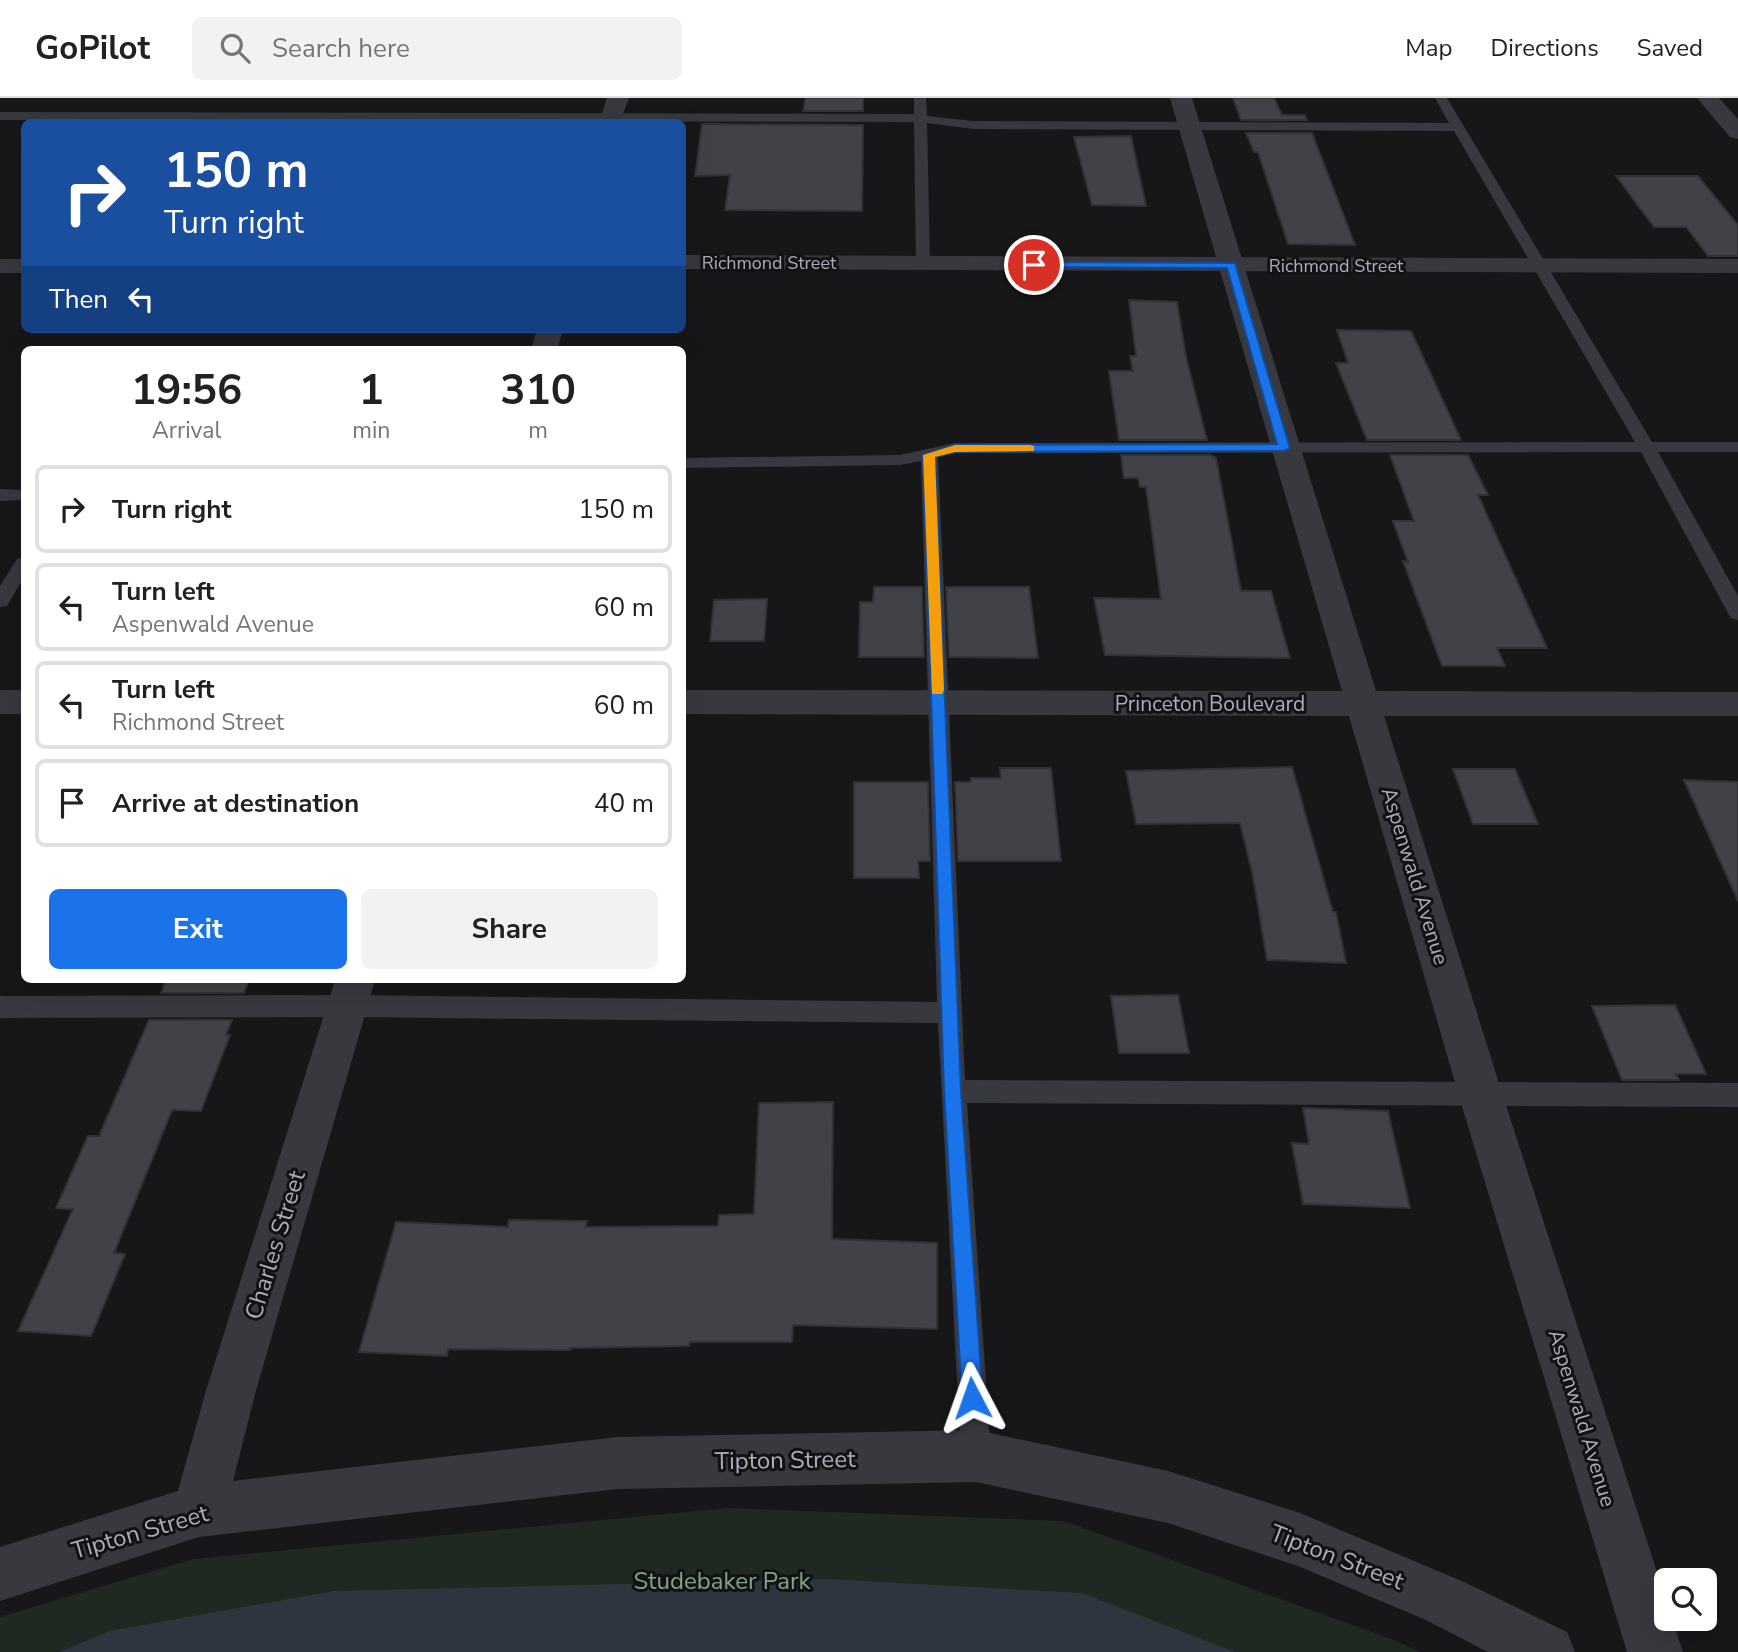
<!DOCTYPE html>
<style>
:root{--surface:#fff;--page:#f2f2f2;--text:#202124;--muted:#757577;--line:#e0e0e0;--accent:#1a73e8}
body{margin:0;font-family:"Nunito Sans",sans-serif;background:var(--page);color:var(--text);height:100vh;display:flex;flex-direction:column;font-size:26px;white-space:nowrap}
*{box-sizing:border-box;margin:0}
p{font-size:23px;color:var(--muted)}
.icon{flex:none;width:38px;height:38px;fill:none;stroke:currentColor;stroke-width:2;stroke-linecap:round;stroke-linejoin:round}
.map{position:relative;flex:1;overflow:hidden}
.details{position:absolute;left:21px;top:248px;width:665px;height:637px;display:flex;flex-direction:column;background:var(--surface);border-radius:10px;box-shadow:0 7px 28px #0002}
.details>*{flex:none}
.guide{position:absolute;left:21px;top:21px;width:665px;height:214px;border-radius:10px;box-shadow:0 7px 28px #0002;background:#1a4fa0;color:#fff;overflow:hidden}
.controls{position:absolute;left:1654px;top:1470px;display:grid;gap:14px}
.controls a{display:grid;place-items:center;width:63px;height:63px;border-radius:10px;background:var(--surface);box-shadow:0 7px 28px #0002;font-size:35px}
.pin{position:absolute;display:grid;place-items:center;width:60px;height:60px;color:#fff;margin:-30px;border:4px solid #fff;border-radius:50%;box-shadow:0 2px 7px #0007}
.me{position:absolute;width:77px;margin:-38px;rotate:356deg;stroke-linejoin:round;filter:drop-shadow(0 0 5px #0008)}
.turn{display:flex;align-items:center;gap:24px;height:147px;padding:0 28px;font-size:32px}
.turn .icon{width:91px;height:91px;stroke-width:2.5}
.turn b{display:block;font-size:49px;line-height:60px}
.then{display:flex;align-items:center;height:66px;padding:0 28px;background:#0003;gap:14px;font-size:26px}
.eta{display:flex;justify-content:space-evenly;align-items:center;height:119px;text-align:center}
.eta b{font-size:42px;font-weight:700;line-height:49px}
.action{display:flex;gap:14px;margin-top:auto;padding:14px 28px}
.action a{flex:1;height:80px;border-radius:10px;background:var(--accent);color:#fff;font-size:28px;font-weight:700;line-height:80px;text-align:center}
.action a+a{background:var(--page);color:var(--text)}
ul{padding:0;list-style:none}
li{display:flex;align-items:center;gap:21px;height:88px;margin:0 14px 10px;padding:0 14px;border:4px solid var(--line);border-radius:10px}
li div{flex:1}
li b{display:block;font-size:26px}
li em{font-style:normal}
header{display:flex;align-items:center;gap:42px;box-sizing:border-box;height:98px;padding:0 35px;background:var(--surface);border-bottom:2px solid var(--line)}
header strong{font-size:33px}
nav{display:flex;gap:38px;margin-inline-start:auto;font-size:24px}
.search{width:490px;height:63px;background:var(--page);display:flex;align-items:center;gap:18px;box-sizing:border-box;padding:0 24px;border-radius:10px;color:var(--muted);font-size:26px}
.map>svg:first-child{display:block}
.green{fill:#1f2821}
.water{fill:#2d353e}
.building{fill:#414247;stroke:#313136;stroke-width:2}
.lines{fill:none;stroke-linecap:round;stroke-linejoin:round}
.service{fill:#38393f;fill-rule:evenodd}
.minor{fill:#38393f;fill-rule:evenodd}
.tertiary{fill:#38393f;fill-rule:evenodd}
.route{fill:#1a73e8;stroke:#114b97;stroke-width:2}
.slow{fill:#f59e0b}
.labels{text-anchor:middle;stroke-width:6;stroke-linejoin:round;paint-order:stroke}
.far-street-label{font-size:18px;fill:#a9adba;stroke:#121215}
.street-label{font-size:21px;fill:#a9adba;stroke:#121215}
.near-street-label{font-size:24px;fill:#a9adba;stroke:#121215}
.near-park-label{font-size:24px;fill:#7fa584;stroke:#121215}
</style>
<header>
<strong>GoPilot</strong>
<div class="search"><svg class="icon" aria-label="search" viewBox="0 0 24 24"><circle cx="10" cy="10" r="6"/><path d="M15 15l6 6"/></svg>Search here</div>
<nav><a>Map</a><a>Directions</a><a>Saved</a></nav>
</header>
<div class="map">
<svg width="1738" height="1554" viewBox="0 0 1738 1554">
<rect width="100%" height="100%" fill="#17171a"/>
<polygon class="green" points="728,1410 1064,1423 1397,1543 1420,1554 0,1554 0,1519 193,1461"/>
<polygon class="water" points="827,1481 1082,1495 1235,1554 59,1554 109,1533 334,1493"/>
<g class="building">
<polygon points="806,0 863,0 863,13 803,13"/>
<polygon points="1233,0 1274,0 1282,17 1305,17 1307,22 1241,22"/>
<polygon points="702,26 863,27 862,113 725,112 730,77 695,78"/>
<polygon points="1246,35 1312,35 1355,147 1288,146 1258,54 1254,54"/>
<polygon points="1131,38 1146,108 1092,107 1074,39"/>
<polygon points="1616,78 1698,78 1738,127 1738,158 1708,158 1686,129 1654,129"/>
<polygon points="1129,202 1177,204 1186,259 1207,342 1119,342 1109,273 1133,273 1130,258 1136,258"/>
<polygon points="1337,232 1411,233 1461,342 1367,342 1336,265 1348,265"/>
<polygon points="1121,357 1210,357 1216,360 1241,493 1271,493 1290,560 1105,557 1094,500 1161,501 1146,389 1140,389 1138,380 1124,380"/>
<polygon points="1390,357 1468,357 1488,397 1478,397 1547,550 1497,550 1505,568 1442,568 1403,463 1408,464 1393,423 1414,423"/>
<polygon points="874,489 922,489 924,559 859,559 860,504 873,504"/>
<polygon points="946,489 1029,489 1038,560 949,559"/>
<polygon points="767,501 764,543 710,543 714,502"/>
<polygon points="1292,669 1333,814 1336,814 1346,865 1267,862 1253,778 1240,725 1136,726 1126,673"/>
<polygon points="1000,670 1051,670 1061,763 958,763 955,684 971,684 971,680 1001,680"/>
<polygon points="1453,671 1515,671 1538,726 1473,726"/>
<polygon points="1684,682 1738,684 1738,803"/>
<polygon points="854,684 928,684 930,763 918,763 919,780 854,780"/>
<polygon points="166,882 249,882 244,895 161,895"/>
<polygon points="1178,897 1189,955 1119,955 1111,898"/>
<polygon points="1675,907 1706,976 1676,976 1679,982 1622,982 1592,908"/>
<polygon points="149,922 232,922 226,937 230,937 201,1013 172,1012 114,1155 125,1156 91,1238 18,1233 73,1111 56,1110 88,1038 99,1038"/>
<polygon points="833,1004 832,1141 937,1145 937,1231 793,1227 792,1244 690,1244 689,1248 570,1250 570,1252 448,1251 447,1258 359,1254 396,1124 508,1129 509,1122 587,1123 586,1129 718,1128 719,1117 754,1116 759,1005"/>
<polygon points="1303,1010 1388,1013 1410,1110 1303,1106 1292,1045 1309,1046"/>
</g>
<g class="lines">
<g class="service">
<polygon points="914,0 926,0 927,18 973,23 1449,25 1435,0 1447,0 1652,344 1738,344 1738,354 1658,354 1738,498 1738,522 1731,520 1728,515 1641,354 955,355 938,359 965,982 1738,985 1738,1009 967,1005 991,1358 987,1369 976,1373 965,1369 961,1358 938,925 347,919 0,920 0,898 347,897 937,904 921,363 900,367 682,370 682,360 900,357 955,345 1635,344 1454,33 973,31 927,25 930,166 923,170 916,166 914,24 0,22 0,14 914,16"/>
<polygon points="0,391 24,392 24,402 0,403"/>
<polygon points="24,459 24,479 7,508 0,509 0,488 17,461"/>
</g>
<g class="minor">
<polygon points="607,0 629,0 620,24 599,24"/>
<polygon points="1170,0 1192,0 1376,593 1738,594 1738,618 1384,618 1502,995 1666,1502 1666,1521 1672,1521 1683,1554 1627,1554 1458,995 1349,618 682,616 682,592 1342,593"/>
<polygon points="537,231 563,231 557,252 531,252"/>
<rect x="0" y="592" width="24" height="24"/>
<polygon points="335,882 375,882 255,1296 233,1383 618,1339 976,1332 1168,1373 1300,1415 1464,1484 1567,1534 1575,1554 1488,1554 1426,1522 1298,1468 1168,1425 976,1384 618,1391 199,1439 0,1503 0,1449 178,1393 205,1296"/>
</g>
<g class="tertiary">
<polygon points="1697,0 1719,0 1738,21 1738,41 1730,39"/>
<polygon points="682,157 1738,161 1738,175 682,171"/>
<rect x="0" y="161" width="24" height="14"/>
</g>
</g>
<polygon class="route" points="1034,164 1235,165 1290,350 1284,353 955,354 935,359 961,993 983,1300 980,1308 972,1311 965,1308 962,1300 944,993 923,357 955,347 1277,346 1227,170 1030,169 1029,167"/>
<polygon class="slow" points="1030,347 1034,348 1034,353 955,354 935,359 944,592 942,596 932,596 923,357 955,347"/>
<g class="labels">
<g class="far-street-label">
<text x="769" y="171">Richmond Street</text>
<text x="1336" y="174">Richmond Street</text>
</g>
<g class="street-label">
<text x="1210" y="613">Princeton Boulevard</text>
<text transform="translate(1415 778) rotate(73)" y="7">Aspenwald Avenue</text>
<text transform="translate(1582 1320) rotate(73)" y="7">Aspenwald Avenue</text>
</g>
<g class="near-street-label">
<text transform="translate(275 1147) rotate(-73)" y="8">Charles Street</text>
<text transform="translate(785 1362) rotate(-1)" y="8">Tipton Street</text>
<text transform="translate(140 1434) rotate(-16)" y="8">Tipton Street</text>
<text transform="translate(1337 1459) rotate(21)" y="8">Tipton Street</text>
</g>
<g class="near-park-label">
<text x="722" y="1491">Studebaker Park</text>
</g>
</g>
</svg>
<div class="controls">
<a><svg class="icon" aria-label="search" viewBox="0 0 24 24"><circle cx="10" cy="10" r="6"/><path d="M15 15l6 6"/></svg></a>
</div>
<div class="pin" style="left:1034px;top:167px;background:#d93025"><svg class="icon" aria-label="arrive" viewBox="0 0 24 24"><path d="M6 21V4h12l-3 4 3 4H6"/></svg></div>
<svg class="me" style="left:972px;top:1300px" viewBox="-20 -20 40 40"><path d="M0-17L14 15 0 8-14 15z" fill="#1a73e8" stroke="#fff" stroke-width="4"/></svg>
<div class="guide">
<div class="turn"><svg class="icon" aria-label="right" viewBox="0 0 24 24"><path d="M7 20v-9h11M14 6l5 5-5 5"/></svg><div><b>150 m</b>Turn right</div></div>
<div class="then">Then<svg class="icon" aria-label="left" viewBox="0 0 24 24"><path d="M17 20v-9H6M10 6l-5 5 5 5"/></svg></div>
</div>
<section class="details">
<div class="eta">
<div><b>19:56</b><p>Arrival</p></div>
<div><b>1</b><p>min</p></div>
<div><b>310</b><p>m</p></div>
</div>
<ul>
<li><svg class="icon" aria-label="right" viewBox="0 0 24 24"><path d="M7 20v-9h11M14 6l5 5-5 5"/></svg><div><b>Turn right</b></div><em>150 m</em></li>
<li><svg class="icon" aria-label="left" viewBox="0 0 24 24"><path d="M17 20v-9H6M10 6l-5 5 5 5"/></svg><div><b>Turn left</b><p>Aspenwald Avenue</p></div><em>60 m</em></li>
<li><svg class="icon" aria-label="left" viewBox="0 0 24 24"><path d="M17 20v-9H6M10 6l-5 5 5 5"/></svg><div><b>Turn left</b><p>Richmond Street</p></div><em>60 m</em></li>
<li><svg class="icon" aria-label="arrive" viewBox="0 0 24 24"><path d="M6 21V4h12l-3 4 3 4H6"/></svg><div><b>Arrive at destination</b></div><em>40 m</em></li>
</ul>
<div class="action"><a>Exit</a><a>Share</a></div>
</section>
</div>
